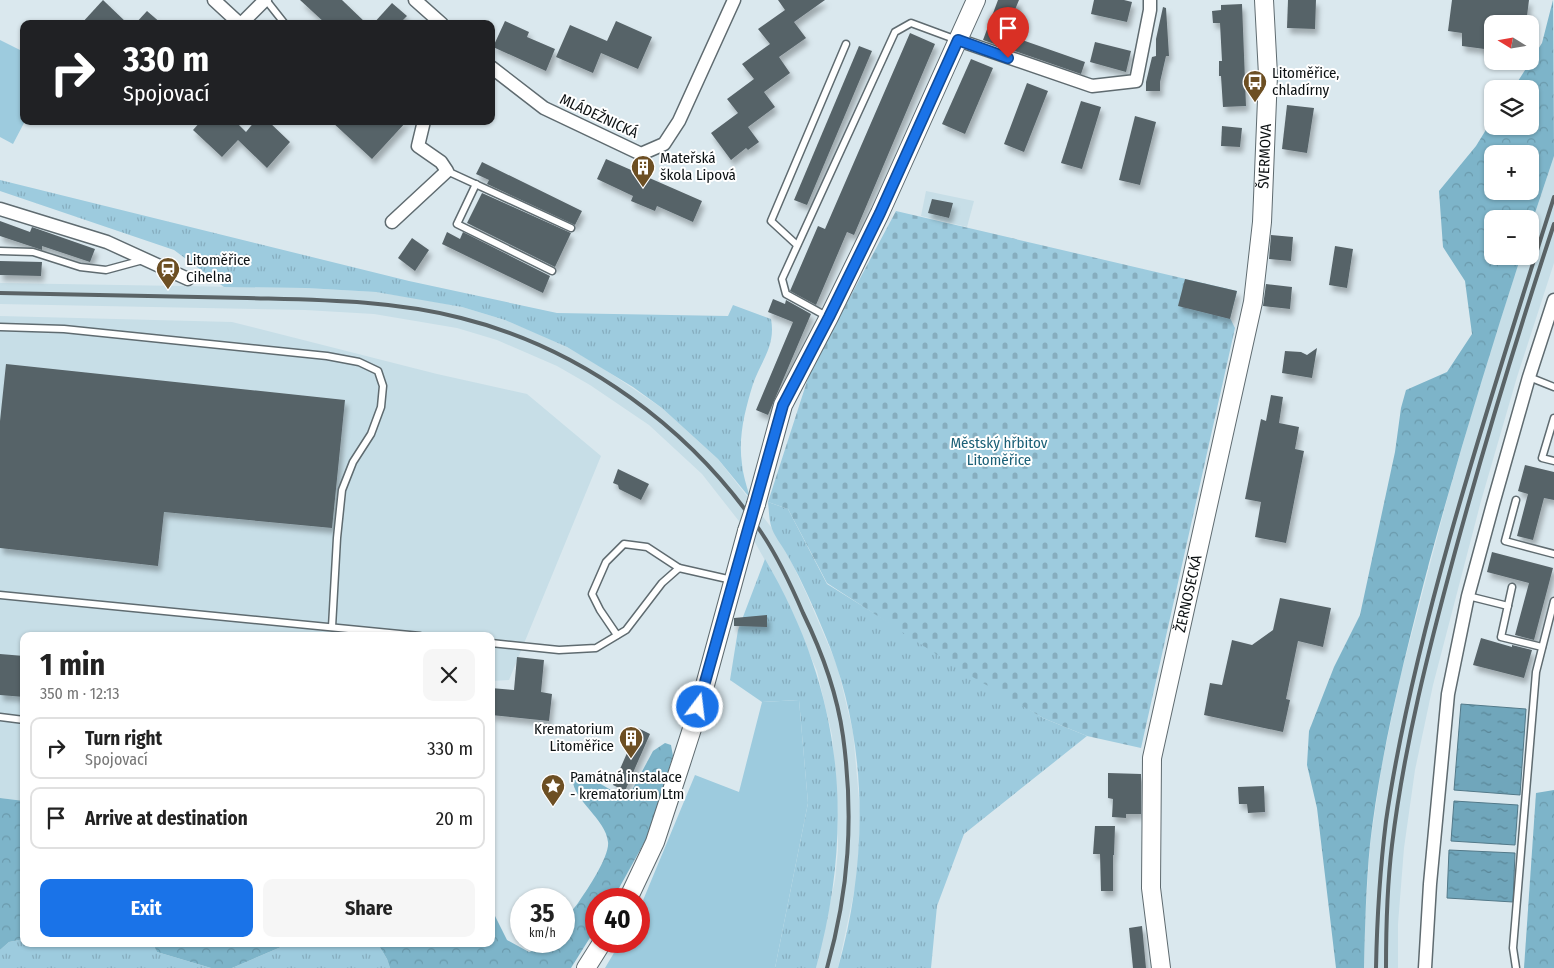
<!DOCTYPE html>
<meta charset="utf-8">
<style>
:root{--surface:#fff;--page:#f6f6f6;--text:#222;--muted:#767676;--line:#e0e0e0;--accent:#1a73e8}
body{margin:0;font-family:"Fira Sans Condensed",sans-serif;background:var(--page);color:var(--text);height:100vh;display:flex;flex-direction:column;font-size:19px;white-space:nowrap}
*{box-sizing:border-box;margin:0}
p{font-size:16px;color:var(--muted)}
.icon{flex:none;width:28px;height:28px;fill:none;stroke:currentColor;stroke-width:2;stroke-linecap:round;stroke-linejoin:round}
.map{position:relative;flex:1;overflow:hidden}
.side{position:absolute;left:20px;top:632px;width:475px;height:315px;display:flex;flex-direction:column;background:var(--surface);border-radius:10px;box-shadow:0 1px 4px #0004}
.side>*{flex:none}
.banner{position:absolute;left:20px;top:20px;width:475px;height:105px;border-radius:10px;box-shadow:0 1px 4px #0004;background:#202124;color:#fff;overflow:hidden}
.needle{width:32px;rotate:281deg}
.buttons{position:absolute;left:1484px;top:15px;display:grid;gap:10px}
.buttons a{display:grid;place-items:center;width:55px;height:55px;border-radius:10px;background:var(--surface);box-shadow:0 1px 4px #0004;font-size:25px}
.speed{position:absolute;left:510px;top:888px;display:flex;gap:10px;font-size:25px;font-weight:700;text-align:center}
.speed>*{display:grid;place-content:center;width:65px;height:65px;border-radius:50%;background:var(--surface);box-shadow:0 1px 4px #0004;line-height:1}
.speed small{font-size:12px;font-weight:400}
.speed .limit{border:8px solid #d22;background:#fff;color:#111}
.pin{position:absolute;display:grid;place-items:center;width:42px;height:42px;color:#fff;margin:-51px -21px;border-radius:50% 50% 50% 0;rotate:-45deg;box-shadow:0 0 5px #0007}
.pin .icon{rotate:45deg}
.me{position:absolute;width:55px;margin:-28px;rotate:15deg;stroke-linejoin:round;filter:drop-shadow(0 0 4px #0008)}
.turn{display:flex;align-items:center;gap:18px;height:105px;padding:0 20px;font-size:22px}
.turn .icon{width:65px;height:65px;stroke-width:2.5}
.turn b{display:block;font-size:35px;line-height:42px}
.round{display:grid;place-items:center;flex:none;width:52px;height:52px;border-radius:10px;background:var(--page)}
.summary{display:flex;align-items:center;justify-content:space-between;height:85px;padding:0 20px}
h1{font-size:30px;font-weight:700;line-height:38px}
.primary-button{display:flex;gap:10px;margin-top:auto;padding:10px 20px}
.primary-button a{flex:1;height:58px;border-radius:10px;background:var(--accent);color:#fff;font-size:20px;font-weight:700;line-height:58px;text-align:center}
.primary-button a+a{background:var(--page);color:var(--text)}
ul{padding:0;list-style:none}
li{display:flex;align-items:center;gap:15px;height:62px;margin:0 10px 8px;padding:0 10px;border:2px solid var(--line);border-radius:10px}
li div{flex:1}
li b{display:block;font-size:19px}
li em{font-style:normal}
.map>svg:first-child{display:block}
.built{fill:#c7dee7}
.grass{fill:url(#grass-tufts)}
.forest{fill:url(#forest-crowns);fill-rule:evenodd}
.cemetery{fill:url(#cemetery-stones)}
.garden{fill:#9dcbde}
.water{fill:url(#water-ripples);stroke:#527989}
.building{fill:#576368;filter:url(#shadow)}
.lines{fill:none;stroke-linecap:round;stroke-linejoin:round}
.lane-casing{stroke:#5f6b70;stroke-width:9}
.street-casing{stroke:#5f6b70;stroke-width:15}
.secondary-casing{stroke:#5f6b70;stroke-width:20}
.lane{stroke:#fff;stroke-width:6}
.street{stroke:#fff;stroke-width:12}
.secondary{stroke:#fff;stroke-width:18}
.rail{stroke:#5a6366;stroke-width:4}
.secondary-bridge-casing{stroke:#5f6b70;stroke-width:20;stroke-linecap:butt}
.secondary-bridge{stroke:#fff;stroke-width:18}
.route-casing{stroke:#114b97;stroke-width:12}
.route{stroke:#1a73e8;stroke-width:9}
.labels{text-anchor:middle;stroke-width:4;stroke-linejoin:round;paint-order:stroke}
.poi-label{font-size:15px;fill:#0c1113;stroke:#fff;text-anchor:start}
.street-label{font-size:15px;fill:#0c1113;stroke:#fff}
.park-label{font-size:15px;fill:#1b6077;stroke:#fff}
</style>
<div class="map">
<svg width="1554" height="968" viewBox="0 0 1554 968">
<defs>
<pattern id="grass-tufts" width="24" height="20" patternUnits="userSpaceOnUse" patternTransform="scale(1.25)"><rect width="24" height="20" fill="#9dcbde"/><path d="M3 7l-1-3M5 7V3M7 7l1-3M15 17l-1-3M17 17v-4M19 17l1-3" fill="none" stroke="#86adbe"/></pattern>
<pattern id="forest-crowns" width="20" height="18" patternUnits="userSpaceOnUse" patternTransform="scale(1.25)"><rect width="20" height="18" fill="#7db4c9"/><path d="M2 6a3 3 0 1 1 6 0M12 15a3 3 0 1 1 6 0" fill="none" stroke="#6b9aac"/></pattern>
<pattern id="cemetery-stones" width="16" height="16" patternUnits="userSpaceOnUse" patternTransform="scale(1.25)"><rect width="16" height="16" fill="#9dcbde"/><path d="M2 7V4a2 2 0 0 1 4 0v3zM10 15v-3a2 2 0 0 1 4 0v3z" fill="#86adbe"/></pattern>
<pattern id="water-ripples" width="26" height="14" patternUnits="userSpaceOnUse" patternTransform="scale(1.25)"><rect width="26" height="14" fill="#70a6bb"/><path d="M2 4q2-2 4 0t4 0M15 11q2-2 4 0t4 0" fill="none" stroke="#5a8697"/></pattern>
<filter id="shadow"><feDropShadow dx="3" dy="5.5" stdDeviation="2.5" flood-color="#0004"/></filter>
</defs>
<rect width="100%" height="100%" fill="#dae8ee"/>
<g class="built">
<polygon points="1554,156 1554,263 1517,377 1481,501 1433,685 1415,770 1404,848 1398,924 1398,968 1364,968 1365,922 1370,844 1382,764 1400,678 1449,492 1485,367 1521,256 1530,256 1530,228"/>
<polygon points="926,191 974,201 967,227 921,216"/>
<polygon points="0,283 306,288 376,292 420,299 462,307 505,320 536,333 567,347 601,367 662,408 718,459 771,527 790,559 807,595 837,665 853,732 860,811 859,852 856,883 838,968 816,968 835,880 838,850 838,812 832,735 817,671 788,605 770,569 753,539 702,474 649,425 590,385 557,366 497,340 457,328 374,314 305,310 0,304"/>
<polygon points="0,316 232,322 437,374 527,394 601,456 509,680 491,681 491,636 24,636 24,801 0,798"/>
</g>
<g class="grass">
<path d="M0,180L409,281L557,313L728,316L733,305L771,319C776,346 761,361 753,384C745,410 738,437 742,464C743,475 747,487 750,498L718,459L662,408L633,387L567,347L505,320L462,307L376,292L306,288L224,287L174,250L0,191Z"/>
<path d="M768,502L788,509L827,584L1043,718L1087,736L964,834L937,906L931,968H838C869,858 869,736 823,630C813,606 802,581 789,558C784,548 776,539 772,529C769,521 769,511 768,502Z"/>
<path d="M765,559C842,690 856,822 816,968H775L808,803L799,700L762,702L730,680L738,630Z"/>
<polygon points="24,939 24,944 153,944 157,952 211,968 0,968 0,950 9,942"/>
<polygon points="288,944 378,944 387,959 390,968 232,968"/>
</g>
<g class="forest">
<path d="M1553,0L1554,156L1530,228V219H1492V256H1521C1488,358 1457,460 1429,563C1405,655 1381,749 1370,844C1366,885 1365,927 1364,968H1336L1317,808L1307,765L1309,731L1334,667L1360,615L1395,452L1401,408L1406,390L1447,372L1472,334L1465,281L1443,247L1439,191L1476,146L1492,120V126H1530V89H1513L1542,43ZM1492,154H1530V191H1492Z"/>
<path d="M665,743L671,745L673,756L649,834L613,899H596V928L571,968H390L387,959L378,944H491V908L507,940L529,952L549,945L551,941H564C564,936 562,927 565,922C568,914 575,908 580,900C588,889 610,855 608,842C606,818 569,798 573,776L580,772L611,790L624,794L631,792L653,751Z"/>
<polygon points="1554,790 1554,968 1524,968 1536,793"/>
<polygon points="0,798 24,801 24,939 9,942 0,950"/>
<polygon points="153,944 288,944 232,968 211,968 157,952"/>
</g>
<polygon class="cemetery" points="896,211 1237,291 1230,318 1235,328 1141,748 1087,736 1043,718 959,669 827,583 788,509 768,502 810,372"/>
<g class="garden">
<polygon points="0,40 24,52 25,121 13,144 0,137"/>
<polygon points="799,700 808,803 775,968 605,968 621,941 639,941 639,910 695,775 739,792 762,702"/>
</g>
<g class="water">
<polygon points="1461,704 1526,709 1520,795 1454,790"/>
<polygon points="1454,801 1518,805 1515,845 1451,841"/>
<polygon points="1449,850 1515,853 1513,902 1447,898"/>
</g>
<g class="building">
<polygon points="103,0 128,24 81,24"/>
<polygon points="300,0 342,0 367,24 326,24"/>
<polygon points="778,0 825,0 794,22 806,38 779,57 790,73 764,92 775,107 748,127 759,142 748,150 746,148 731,160 711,133 738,113 727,99 754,79 742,64 770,44 758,29 785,10"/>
<polygon points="998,0 1019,0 1005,34 1085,62 1081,74 983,40"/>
<polygon points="1094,0 1124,0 1132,2 1127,22 1091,14"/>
<polygon points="1288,0 1316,0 1315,29 1287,28"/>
<polygon points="1452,0 1529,0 1526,24 1492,24 1492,50 1462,46 1462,33 1448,31"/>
<polygon points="392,3 407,16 399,24 373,24"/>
<polygon points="1242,4 1246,106 1223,107 1221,76 1219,76 1219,61 1222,61 1220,23 1213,23 1212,11 1221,10 1221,5"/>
<polygon points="1163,7 1166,8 1169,56 1166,56 1160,82 1160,91 1146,91 1146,82 1152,57 1156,56 1156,39"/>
<polygon points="147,11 162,24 135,24"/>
<polygon points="505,21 529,32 527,37 555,49 546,71 493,47"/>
<polygon points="616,21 652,37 638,69 601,53 593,73 556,57 570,25 607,41"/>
<polygon points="910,33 935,44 854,235 847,232 816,305 790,291 818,226 825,229"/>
<polygon points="1095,42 1131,51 1126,72 1090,62"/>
<polygon points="859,46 872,51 807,205 794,200"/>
<polygon points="971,59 993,68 965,134 942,124"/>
<polygon points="1027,83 1048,91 1024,152 1004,144"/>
<polygon points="1081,101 1101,107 1082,169 1061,163"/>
<polygon points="1287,105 1314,108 1307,153 1282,149"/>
<polygon points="1135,116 1156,122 1140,185 1119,180"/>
<polygon points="201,121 235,121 246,132 255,121 268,121 290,142 267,168 238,140 222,157 193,130"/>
<polygon points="331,121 407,121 372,159"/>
<polygon points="1222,126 1242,128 1240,147 1221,146"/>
<polygon points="606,159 702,201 693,222 657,206 655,211 631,201 633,196 597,179"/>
<polygon points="482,162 582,211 575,225 487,184 489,180 476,174"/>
<polygon points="482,193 571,233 555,267 467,223"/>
<polygon points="932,199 953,203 949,218 928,213"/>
<polygon points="0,221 30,232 32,227 95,249 90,262 42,246 42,250 0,236"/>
<polygon points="447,232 460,239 463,232 550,276 543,293 442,244"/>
<polygon points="1271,235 1293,237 1291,261 1269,259"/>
<polygon points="412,238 429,250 415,271 398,258"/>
<polygon points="1335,246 1353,249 1347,288 1329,285"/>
<polygon points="0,261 42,262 41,276 0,275"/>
<polygon points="1185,279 1237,291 1230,319 1178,306"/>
<polygon points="1266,284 1292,287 1290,309 1263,306"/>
<polygon points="773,299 785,304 786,300 811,314 768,415 756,410 793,322 768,312"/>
<polygon points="1317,348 1312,378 1282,373 1285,351 1301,352 1307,355"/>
<polygon points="6,364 345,400 332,528 164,512 158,566 0,548 0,421"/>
<polygon points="1271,395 1283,397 1279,423 1299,427 1295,449 1304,451 1286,543 1255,537 1261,502 1245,499 1261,419 1266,421"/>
<polygon points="1525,465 1554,472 1554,500 1544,498 1533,540 1517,536 1528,494 1518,491"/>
<polygon points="618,469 649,484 641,500 619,489 618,485 613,483"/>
<polygon points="1492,552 1553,568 1534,640 1515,635 1529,583 1487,572"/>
<polygon points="1280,598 1331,608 1323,647 1298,641 1286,699 1290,700 1283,732 1204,715 1210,683 1222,685 1232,640 1252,645 1273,630"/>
<polygon points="767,615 767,627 734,626 734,618"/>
<polygon points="1481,638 1512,647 1512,645 1532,650 1524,678 1473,665"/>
<polygon points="0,654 24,656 24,697 0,695"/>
<polygon points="517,657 544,660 541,692 552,694 549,721 491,715 491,688 514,690"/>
<polygon points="638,728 650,734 625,791 613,785"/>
<polygon points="1108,773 1141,774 1141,814 1126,814 1126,818 1112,817 1113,799 1108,798"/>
<polygon points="1264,786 1265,812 1248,813 1247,804 1239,804 1238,787"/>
<polygon points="1095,826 1115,826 1114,855 1113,855 1113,891 1101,891 1100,854 1093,854"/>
<polygon points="1142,926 1146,968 1133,968 1129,928"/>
</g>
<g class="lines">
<g class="lane-casing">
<g id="lane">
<polyline points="266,0 285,24"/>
<polyline points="447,171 571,228"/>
<polyline points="476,184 457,224 552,271"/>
<polyline points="797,245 771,221 846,44"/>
<polyline points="0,251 33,252 80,267 106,270 143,260"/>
<polyline points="828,317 786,294 782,279 895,32 911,23 957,40"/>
<polyline points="0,327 64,329 327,356 359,362 378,371 383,386 381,407 371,434 353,462 342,490 337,538 332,627"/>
<polyline points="1529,377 1554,387"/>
<polyline points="1554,418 1542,458 1554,461"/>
<polyline points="1516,500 1505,541 1554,554"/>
<polyline points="1512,587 1501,637 1542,647"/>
<polyline points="0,595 420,636"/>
<polyline points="1468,596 1508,606"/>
<polyline points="617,635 600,610 592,594 606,562 624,544 647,547 679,568"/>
<polyline points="491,643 559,650 596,648 626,630 662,583 679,568 732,580"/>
<polyline points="0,717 24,720"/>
<polyline points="1516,968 1513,948 1536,672 1554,601"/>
</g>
</g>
<g class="street-casing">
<g id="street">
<polyline points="214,0 240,24"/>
<polyline points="415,0 442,24"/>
<polyline points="241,24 265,0"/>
<polyline points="958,40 1092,86 1136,81 1150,10 1150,0"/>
<polyline points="491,67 544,108 641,154 664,144 679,121 734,0"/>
<polyline points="0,209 107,242 188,279"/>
<polyline points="392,222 447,171 441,162 418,146 424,121"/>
<polyline points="1425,968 1430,884 1448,694 1468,596 1493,504 1529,377 1554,300"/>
</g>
</g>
<g class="secondary-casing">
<g id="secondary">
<polyline points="756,504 783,405 829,317 880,213 976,0"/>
<polyline points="628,899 655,842 681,763 699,707 747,531"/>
<polyline points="586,968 603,941"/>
<path id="s1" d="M1161,968L1151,888L1152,758L1253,302L1262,222L1268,75L1264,0"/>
</g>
</g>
<use href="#lane" class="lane"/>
<use href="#street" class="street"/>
<use href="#secondary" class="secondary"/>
<g class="rail">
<path d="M0,293C82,295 165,296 247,298C319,300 391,300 461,318C582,348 692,429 761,532C778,557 791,585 803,613C822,652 837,693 843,736C854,817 849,890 827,968"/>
<path d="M1376,968C1377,919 1380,869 1386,821C1400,725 1424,630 1450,537C1482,423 1518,310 1554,197"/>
<path d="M1386,968C1386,927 1387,886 1392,845C1404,746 1429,648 1455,552C1485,442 1518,333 1554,224"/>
</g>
<g class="secondary-bridge-casing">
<polyline id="secondary-bridge" points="747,531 756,504"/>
</g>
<use href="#secondary-bridge" class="secondary-bridge"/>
</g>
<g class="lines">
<g class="route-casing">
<polyline id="route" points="698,707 783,405 829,317 880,213 958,40 1008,58"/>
</g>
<use href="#route" class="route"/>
</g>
<defs>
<g id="bus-pin" transform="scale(1.25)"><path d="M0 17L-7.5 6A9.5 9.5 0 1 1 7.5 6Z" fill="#6d4f23" stroke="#fff"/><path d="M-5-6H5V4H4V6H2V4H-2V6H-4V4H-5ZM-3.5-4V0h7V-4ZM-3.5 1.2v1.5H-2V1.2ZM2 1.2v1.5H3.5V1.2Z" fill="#fff"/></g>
<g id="building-pin" transform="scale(1.25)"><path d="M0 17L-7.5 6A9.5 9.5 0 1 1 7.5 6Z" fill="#6d4f23" stroke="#fff"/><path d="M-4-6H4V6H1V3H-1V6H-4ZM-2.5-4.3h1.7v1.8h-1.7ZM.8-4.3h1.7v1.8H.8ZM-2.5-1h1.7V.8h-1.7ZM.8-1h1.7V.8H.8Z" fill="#fff"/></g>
<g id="station-pin" transform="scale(1.25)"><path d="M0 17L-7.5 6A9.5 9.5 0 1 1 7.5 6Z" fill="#6d4f23" stroke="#fff"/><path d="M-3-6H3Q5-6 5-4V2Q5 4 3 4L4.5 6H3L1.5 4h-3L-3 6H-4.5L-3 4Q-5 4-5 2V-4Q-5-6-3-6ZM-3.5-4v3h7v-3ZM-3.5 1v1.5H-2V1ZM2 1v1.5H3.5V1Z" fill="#fff"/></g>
<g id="sight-pin" transform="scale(1.25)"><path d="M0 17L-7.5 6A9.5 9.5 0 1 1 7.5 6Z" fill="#6d4f23" stroke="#fff"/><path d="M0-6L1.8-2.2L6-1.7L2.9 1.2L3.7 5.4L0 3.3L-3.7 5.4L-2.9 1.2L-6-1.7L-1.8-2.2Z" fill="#fff"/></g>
</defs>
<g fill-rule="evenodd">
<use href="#bus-pin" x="1255" y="82"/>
<use href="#building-pin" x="643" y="167"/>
<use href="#station-pin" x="168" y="269"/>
<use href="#building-pin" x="631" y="738"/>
<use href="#sight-pin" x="553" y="786"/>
</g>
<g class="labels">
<g class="poi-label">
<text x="1272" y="78">Litoměřice,<tspan x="1272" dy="17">chladírny</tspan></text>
<text x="660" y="163">Mateřská<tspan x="660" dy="17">škola Lipová</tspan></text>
<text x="186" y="265">Litoměřice<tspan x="186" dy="17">Cihelna</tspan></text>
<text x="614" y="734" text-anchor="end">Krematorium<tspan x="614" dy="17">Litoměřice</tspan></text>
<text x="570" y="782">Památná instalace<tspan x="570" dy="17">- krematorium Ltm</tspan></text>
</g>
<g class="street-label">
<text transform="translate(599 116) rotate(25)" y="5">MLÁDEŽNICKÁ</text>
<text dy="5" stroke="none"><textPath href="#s1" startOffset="824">ŠVERMOVA</textPath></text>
<text dy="5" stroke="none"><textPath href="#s1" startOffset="379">ŽERNOSECKÁ</textPath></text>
</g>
<g class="park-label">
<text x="999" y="448">Městský hřbitov<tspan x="999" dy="17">Litoměřice</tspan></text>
</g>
</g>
</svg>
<div class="buttons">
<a><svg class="needle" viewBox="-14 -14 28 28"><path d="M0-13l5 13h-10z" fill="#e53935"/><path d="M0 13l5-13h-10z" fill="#767676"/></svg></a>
<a><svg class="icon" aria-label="layers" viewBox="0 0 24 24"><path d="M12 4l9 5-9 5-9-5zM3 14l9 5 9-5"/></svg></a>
<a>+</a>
<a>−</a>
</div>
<div class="speed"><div>35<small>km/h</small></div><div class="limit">40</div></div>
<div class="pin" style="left:1008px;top:58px;background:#d93025"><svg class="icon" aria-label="arrive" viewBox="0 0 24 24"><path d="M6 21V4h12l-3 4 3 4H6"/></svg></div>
<svg class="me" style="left:698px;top:707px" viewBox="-20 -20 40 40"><circle r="17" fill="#1a73e8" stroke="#fff" stroke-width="3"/><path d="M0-11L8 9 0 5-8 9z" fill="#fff"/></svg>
<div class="banner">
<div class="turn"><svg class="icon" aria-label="right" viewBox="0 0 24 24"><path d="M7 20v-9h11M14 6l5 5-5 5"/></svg><div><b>330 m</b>Spojovací</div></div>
</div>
<section class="side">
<div class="summary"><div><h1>1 min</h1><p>350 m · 12:13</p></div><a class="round"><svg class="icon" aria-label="close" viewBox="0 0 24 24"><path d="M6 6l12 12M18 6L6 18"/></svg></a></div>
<ul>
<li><svg class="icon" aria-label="right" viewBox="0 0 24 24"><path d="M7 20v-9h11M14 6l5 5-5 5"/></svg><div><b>Turn right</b><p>Spojovací</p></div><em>330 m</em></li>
<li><svg class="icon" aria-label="arrive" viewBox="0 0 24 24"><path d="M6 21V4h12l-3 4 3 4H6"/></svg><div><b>Arrive at destination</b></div><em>20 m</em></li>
</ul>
<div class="primary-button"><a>Exit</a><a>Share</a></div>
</section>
</div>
